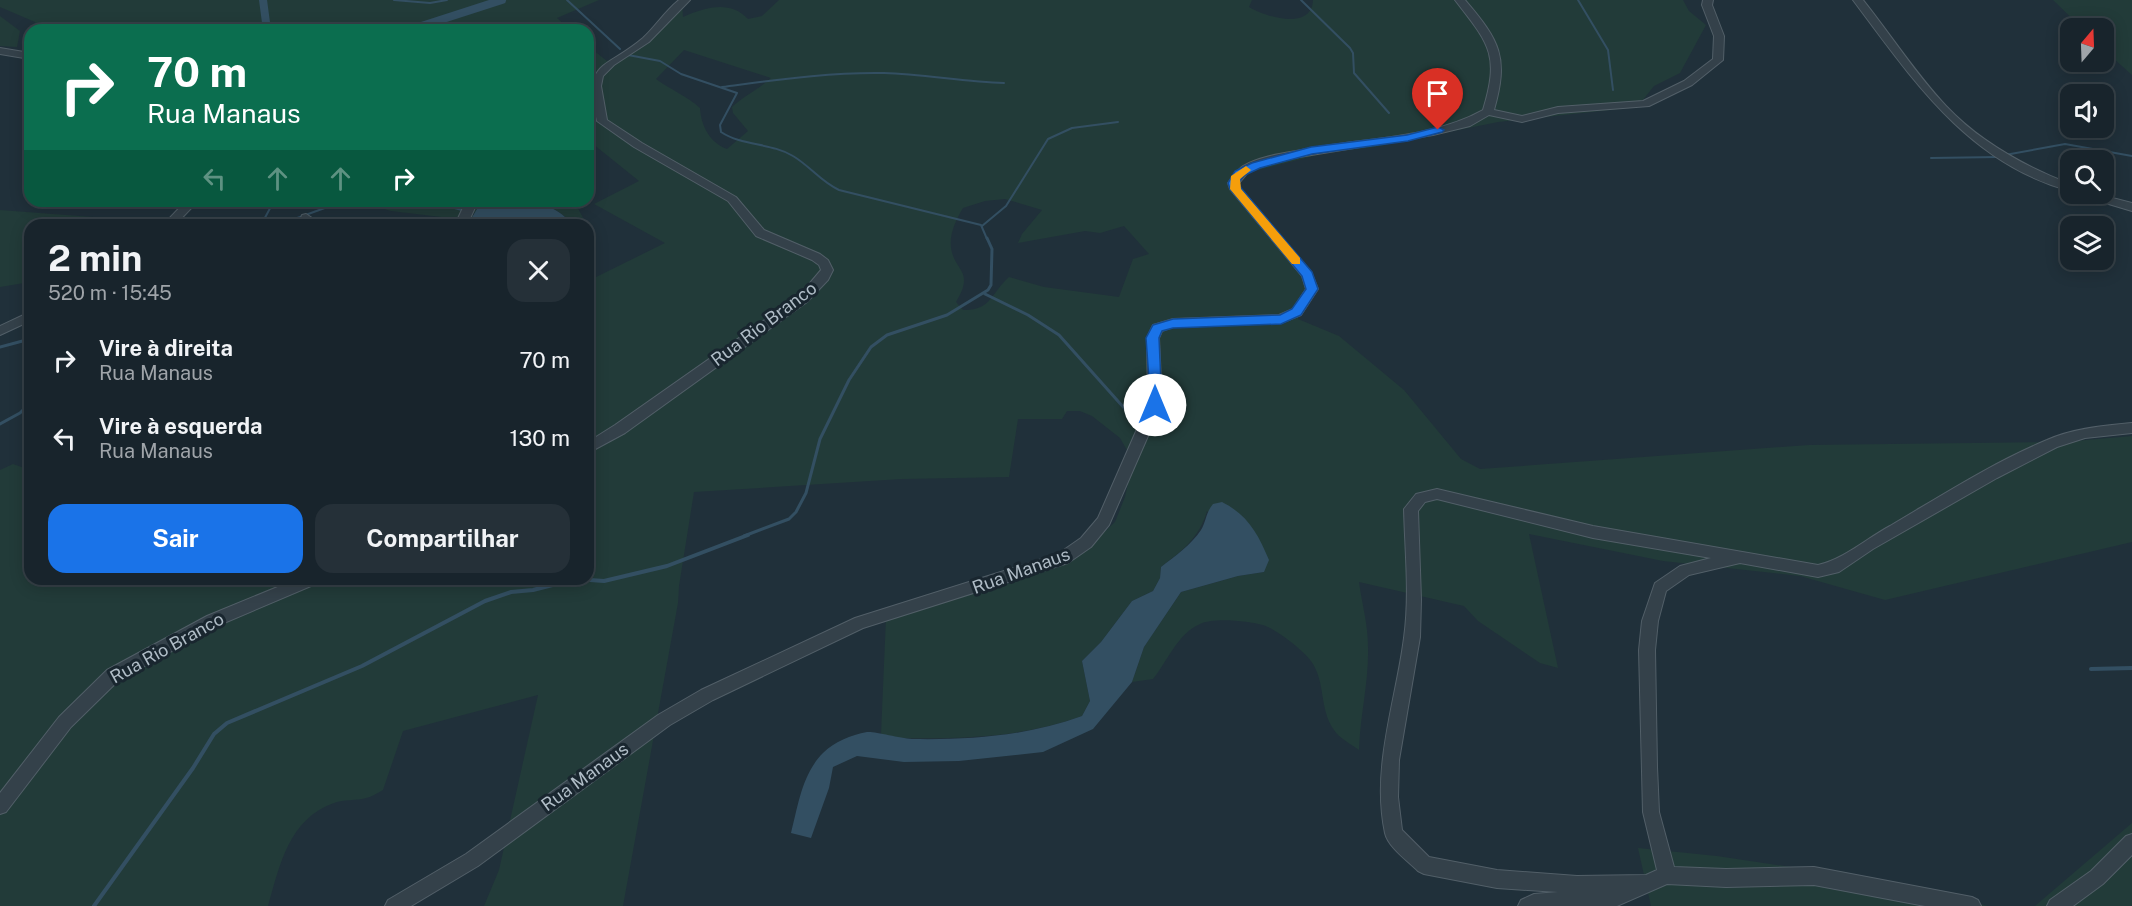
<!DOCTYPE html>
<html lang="pt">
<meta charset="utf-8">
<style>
:root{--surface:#18242c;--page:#253038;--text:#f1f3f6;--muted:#9fa4a9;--line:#364148;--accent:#1a73e8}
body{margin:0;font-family:"Public Sans",sans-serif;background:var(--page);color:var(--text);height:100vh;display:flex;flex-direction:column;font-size:22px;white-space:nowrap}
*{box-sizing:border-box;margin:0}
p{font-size:20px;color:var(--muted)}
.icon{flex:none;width:33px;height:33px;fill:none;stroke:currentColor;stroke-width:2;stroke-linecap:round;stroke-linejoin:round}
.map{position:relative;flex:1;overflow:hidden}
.side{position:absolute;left:24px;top:219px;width:570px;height:366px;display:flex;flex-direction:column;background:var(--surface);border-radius:18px;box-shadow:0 3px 15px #0003,0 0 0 2px var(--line)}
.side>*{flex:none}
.guide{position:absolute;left:24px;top:24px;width:570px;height:183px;border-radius:18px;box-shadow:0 3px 15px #0003,0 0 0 2px var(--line);background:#0b6e4f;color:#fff;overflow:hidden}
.needle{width:39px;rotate:19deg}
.fabs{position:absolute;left:2060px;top:18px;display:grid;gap:12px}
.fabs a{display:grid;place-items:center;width:54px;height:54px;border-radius:12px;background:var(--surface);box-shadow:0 3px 15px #0003,0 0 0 2px var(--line);font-size:30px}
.pin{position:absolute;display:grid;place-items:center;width:51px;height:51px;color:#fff;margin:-62px -26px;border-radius:50% 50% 50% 0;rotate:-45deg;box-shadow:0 0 6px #0007}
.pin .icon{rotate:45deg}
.me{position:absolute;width:66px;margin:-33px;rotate:0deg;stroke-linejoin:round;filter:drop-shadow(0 0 4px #0008)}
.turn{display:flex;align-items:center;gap:21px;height:126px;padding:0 24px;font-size:27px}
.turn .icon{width:78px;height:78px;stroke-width:2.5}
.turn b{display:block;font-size:42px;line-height:51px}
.lanes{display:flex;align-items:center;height:57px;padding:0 24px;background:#0003;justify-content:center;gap:30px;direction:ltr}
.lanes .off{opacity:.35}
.round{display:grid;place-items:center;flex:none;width:63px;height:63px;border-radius:18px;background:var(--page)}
.head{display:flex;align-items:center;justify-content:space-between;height:102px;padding:0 24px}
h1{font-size:36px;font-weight:700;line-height:45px}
.cta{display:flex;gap:12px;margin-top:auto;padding:12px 24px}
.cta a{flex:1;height:69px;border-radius:18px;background:var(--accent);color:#fff;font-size:24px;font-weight:700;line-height:69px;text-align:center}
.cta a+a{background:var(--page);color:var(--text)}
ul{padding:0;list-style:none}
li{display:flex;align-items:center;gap:18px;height:78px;padding:0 24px}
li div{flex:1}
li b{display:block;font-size:22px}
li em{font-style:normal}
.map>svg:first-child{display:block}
.green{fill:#223b39;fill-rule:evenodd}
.water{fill:#334f62}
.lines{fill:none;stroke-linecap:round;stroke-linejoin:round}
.stream-far2{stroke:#334f62;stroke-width:2}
.stream-far1{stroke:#334f62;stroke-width:3}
.stream{stroke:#334f62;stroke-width:4}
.canal{stroke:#334f62;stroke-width:8}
.minor-casing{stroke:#525f68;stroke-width:2}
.minor{fill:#34414a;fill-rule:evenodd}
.route{fill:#1a73e8;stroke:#114b97;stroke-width:1.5}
.slow{fill:#f59e0b}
.labels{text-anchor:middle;stroke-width:6;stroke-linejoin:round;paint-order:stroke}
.street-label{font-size:18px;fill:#afbcc6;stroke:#19262f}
</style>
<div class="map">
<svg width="2132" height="906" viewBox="0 0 2132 906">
<rect width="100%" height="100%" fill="#20303a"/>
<g class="green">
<polygon points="0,0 599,0 557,18 570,30 37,30 35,22 0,7"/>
<path d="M779,0H1252L1249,7C1265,17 1312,31 1313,0H1683L1689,11L1706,25L1680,73L1654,86L1642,101L1620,109L1498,122L1375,147L1325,153L1242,174L1230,188L1313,283L1311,295L1298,319L1339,336L1404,390L1461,459L1480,469L1809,445L2063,442L2132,436V542L1885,600L1800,576L1663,561L1529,534L1558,668L1540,663L1478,621L1464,606L1359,582C1362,604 1368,624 1368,647C1369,682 1360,715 1359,750C1351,744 1339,738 1334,730C1319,709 1326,682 1311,661C1303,650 1276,629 1263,625C1249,621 1214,617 1200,624C1178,633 1167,662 1153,679L1132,682L1144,647L1181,592L1238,576L1264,572L1207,511C1199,538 1183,550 1161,567L1160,578L1153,591L1132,601L1101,642L1082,661L1090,701L1082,716C1021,738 960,739 896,738L881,734L886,618L980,590L1005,585L1060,562L1099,537L1115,522L1125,497L1129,479L1130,465L1127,450L1120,438L1092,416L1080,411H1067L1062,419H1018L1009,477L902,479L694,492L679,586L678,603L623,906H484L499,870L538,695L403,731L383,790C377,793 372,797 366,798C356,801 344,799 334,803C289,819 280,864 268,906H0V470L13,464L30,470V579H588V281L665,243L594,204L639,181L588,140V97L595,95L601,72L588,71V46L607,61L646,42L682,3L683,17C706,7 730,0 748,19L762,16ZM684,50L771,78C759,89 744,96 732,107L733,113L748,131L727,149C710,143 701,126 700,108C687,96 671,90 656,79ZM1005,199L1042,210L1022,234L1018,243L1085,231L1100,233L1124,226L1149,254L1133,259L1119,297L1044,287L1009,277C991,293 991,311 963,310L956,302C960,295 964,288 964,280C964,271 957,266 954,258C946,241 954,223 963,208L985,201Z"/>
<polygon points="2053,0 2132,0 2132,75 2103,49 2103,28 2082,28"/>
<polygon points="0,16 20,31 17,47 0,46"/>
<polygon points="357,201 490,201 473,214 475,225 459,225 458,219 391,211"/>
<path d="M524,201L575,203L587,225H572C560,208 544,204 524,201Z"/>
<polygon points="0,210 146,221 172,219 166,225 30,225 30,282 0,287"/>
<polygon points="2132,823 2132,906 2035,906"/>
<polygon points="1638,848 1717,856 1905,884 1988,906 1651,906"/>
</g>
<g class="water">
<path d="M490,201C520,201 553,198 572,225H475L471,219L477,209Z"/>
<path d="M1222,502C1248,515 1258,534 1269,560L1264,572L1238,576L1181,592L1144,647L1132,682L1093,729L1043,752L959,761L904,762L857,756L833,767L829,788L811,838L791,833C798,806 802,774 823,753C834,742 851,735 867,732C874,731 899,738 912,739C970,740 1027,736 1082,716L1090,701L1082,661L1101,642L1132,601L1153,591L1160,578L1161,567C1175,556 1191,545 1201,530C1206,522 1206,512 1213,504Z"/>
</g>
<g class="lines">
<g class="stream-far2">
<polyline points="394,0 430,3 447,0"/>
<polyline points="567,0 620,49"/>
<polyline points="1301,0 1350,48 1353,53 1354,73 1389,113"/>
<polyline points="1578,0 1608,50 1613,90"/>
<path d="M628,55L660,61L681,74L737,93L720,125L721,132C742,146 772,143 793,156C810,166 821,182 839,190L981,225L987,239"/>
<path d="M722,87C776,80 829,72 884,73C924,74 964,82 1004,83"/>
<polyline points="2005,155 2065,144 2132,156"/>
<polyline points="1931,158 1998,157"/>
<polyline points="428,201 462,210"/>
<polyline points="261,225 274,201"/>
<polyline points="278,225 344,201"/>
<polyline points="982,226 1006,206 1048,139 1072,128 1118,122"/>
</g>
<g class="stream-far1">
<polyline points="985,294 1028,315 1059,335 1125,409"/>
<polyline points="0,347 30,339"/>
<polyline points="0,424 20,413 30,403"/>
<polyline points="744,536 789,519 796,512 806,493 820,439 849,380 871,347 887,335 947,315 988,290 991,285 992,249 987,238"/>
</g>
<g class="stream">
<polyline points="2091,669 2132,668"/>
<polyline points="94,906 193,768 214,734 227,723 362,666 485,601 511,592 533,590 576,579 604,581 667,566 748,535"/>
</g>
<g class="canal">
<polyline points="263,0 267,30"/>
<polyline points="409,30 502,0"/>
</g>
<g class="minor-casing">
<g id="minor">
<path d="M679,0H690L649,42L614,65L603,76L601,86L607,120L642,143L736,197L764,230L820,254L828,260L833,270L828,280L807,302L625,433L588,453V442L615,425L799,296L821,270L819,265L812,260L756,236L728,201L634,147L597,121C583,59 604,71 643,38C656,26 665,11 679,0Z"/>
<path d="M1455,0H1465C1500,41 1509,57 1494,110L1522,116L1558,107L1643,101L1684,81L1713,59L1714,36L1702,5L1703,0H1713L1712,5L1724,36L1723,60L1692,85L1649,106L1558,113L1522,122L1489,115L1470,126L1433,135L1275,161L1249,171L1239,183L1240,188L1311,272L1318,289L1301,315L1281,323L1173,327L1162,331L1159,338L1162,404L1109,525L1091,547L1068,563L863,628L713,700L670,725L478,866L411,906H385L388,900L466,854L658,715L701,690L855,618L1058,554L1081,538L1098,518L1148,404L1147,338L1153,325L1173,319L1279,315L1293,309L1306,289L1302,276L1230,189L1228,183C1232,178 1237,170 1243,166C1259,157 1278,154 1296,151C1358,137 1427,141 1483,110C1500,54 1489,44 1455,0Z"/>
<path d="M1853,0H1863C1891,35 1915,73 1946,106C1980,142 2024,166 2070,184V191C1968,163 1913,80 1853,0Z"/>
<polygon points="0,48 30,53 30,59 0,54"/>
<polygon points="2080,194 2097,194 2132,203 2132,211 2082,196"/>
<polygon points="186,201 198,201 175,225 163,225"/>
<polygon points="466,201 478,201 467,225 455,225"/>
<polygon points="306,214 312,218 310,225 298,225 302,215"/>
<polygon points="30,312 30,321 0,335 0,326"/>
<path d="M2132,423V433L2085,438L2057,447L1997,478L1873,549L1839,572L1818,577L1740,563L1689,575L1666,591L1658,621L1655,650L1657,767L1659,812L1674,867L1726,869L1814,867L1972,897L1978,900L1981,906H1925L1814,885L1726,887L1667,884L1617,906H1518L1521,900L1534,894L1558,892L1497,888L1424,874L1418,871C1408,861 1388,847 1385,833C1371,768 1396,701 1404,638C1410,595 1405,551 1404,509L1416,494L1437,489L1593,526L1818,565C1844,559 1866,539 1890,526C1941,496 1992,463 2047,440C2074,428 2103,426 2132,423ZM1437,499L1593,538L1711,558L1680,566L1655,583L1642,621L1639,650L1643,812L1657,870L1646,875L1577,876L1497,870L1429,857L1402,830L1398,797L1399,760L1420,637L1421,600L1418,511L1425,502Z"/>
<polygon points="297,579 320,579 318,583 217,626 119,680 71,727 6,812 0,814 0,793 59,717 107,670 207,616"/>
<polygon points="2132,834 2132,855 2103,884 2073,906 2047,906 2050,900 2091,871 2126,836"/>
</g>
</g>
<use href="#minor" class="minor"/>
</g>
<polygon class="route" points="1438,127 1444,130 1442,132 1408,141 1312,154 1260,168 1243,176 1239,183 1241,188 1312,272 1318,289 1301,315 1281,324 1173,328 1162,331 1159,338 1162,405 1160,408 1151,408 1146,338 1153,325 1173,319 1280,315 1292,309 1306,289 1302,276 1230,189 1228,183 1235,171 1252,163 1311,147 1407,135"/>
<polygon class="slow" points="1246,166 1251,170 1240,179 1241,189 1300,258 1300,264 1292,264 1230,189 1231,176"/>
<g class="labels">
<g class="street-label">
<text transform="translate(764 324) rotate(-37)" y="6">Rua Rio Branco</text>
<text transform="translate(1021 571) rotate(-20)" y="6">Rua Manaus</text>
<text transform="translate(167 648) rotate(-29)" y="6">Rua Rio Branco</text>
<text transform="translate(585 777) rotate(-36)" y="6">Rua Manaus</text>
</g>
</g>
</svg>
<div class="fabs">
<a><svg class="needle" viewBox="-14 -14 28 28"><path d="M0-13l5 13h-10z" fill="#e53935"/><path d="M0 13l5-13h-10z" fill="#9fa4a9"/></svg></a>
<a><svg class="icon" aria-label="sound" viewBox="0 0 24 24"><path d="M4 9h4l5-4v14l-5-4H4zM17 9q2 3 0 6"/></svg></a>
<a><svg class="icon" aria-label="search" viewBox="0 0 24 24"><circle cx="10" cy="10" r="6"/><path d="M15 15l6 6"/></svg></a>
<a><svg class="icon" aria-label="layers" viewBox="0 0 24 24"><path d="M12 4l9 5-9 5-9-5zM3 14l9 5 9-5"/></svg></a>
</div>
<div class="pin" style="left:1438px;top:130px;background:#d93025"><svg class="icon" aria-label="arrive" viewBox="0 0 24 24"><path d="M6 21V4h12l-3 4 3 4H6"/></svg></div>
<svg class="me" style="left:1155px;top:405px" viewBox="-20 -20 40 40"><circle r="19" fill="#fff"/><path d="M0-13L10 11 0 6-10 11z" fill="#1a73e8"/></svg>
<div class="guide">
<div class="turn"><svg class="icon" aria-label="right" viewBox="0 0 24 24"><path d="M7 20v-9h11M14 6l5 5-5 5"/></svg><div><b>70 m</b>Rua Manaus</div></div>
<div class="lanes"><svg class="icon off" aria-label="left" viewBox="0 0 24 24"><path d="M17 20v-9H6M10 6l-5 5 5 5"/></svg><svg class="icon off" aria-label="ahead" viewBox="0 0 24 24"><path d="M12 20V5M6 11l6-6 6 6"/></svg><svg class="icon off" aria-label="ahead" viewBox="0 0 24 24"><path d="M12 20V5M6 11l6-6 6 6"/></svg><svg class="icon" aria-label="right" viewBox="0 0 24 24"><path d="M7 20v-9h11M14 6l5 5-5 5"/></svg></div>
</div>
<section class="side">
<div class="head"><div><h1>2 min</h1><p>520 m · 15:45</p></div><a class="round"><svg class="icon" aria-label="close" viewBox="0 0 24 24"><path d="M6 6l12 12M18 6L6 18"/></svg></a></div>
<ul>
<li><svg class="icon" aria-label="right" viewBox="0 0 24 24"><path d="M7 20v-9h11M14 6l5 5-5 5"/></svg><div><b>Vire à direita</b><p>Rua Manaus</p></div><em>70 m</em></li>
<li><svg class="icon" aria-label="left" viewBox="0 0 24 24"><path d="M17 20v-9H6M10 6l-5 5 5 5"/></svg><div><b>Vire à esquerda</b><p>Rua Manaus</p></div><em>130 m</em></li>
</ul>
<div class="cta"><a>Sair</a><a>Compartilhar</a></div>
</section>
</div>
